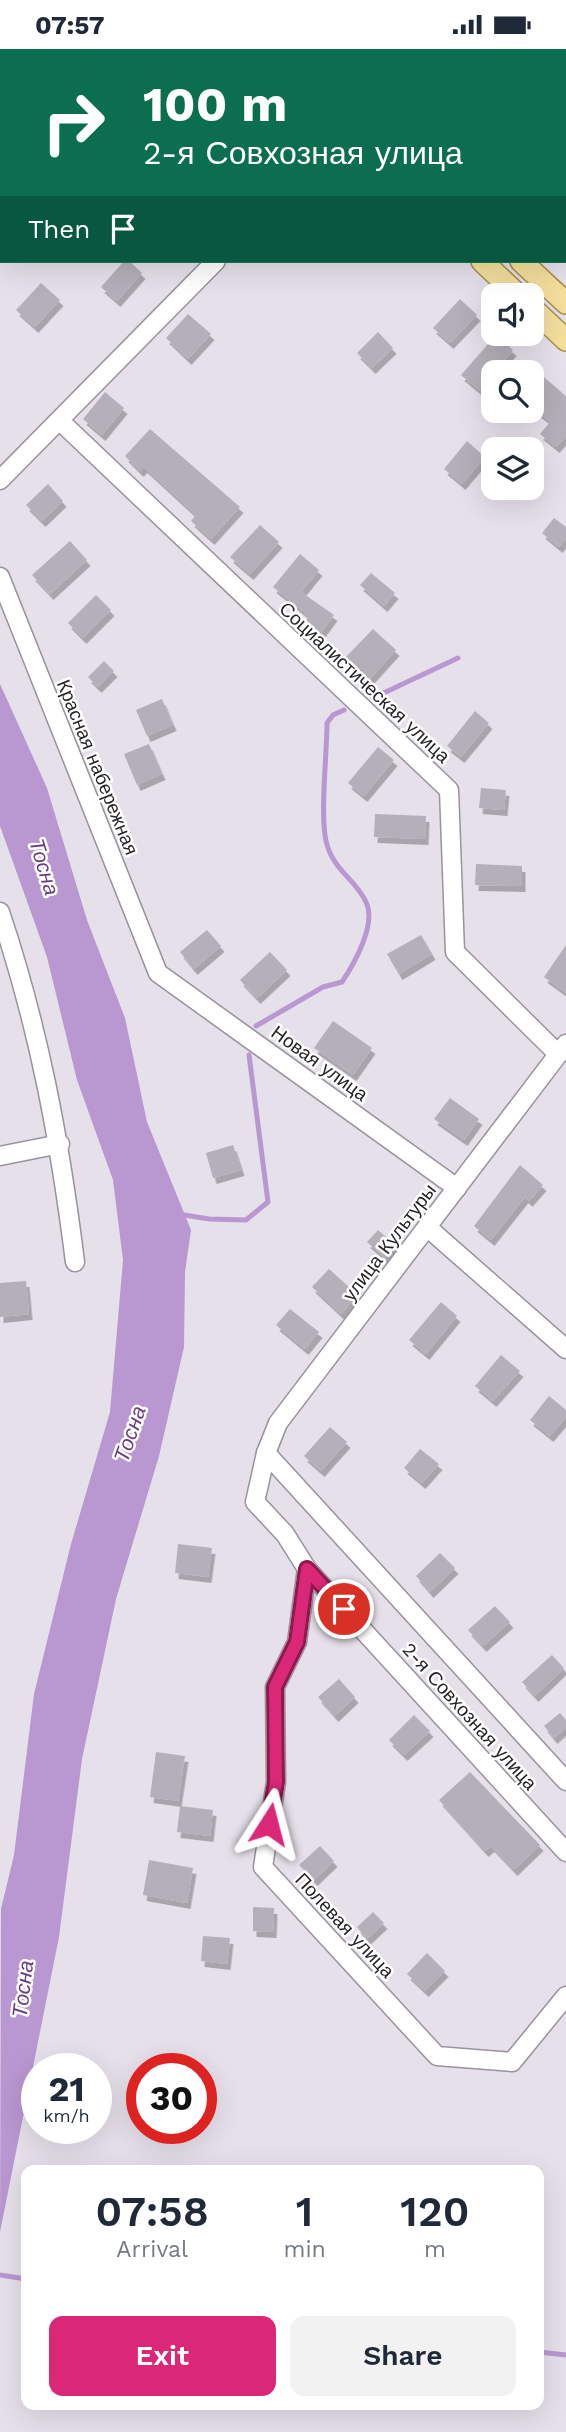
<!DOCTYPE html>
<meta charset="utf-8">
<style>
:root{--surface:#fff;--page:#f2f2f3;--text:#1f2937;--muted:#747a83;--accent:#db2777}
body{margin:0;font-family:"Work Sans",sans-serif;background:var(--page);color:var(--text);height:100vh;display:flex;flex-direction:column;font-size:26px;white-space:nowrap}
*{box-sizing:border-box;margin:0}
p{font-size:23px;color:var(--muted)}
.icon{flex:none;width:38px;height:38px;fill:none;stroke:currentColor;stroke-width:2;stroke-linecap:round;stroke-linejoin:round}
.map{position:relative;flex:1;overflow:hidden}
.side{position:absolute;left:21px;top:2116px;width:523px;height:245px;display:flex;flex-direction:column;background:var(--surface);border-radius:14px;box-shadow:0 7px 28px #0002}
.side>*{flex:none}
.top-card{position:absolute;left:0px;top:0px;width:567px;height:214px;box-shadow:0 7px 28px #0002;background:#0b6e4f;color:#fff;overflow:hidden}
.buttons{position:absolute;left:481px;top:234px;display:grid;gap:14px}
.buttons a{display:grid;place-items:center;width:63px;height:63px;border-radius:14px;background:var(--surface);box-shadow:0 7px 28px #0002;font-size:35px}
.speed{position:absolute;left:21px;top:2004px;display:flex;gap:14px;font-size:35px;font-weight:700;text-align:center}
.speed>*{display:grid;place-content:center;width:91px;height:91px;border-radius:50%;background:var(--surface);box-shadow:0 7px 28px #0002;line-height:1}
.speed small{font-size:18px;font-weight:400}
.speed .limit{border:10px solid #d22;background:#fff;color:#111}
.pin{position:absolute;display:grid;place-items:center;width:60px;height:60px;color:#fff;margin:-30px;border:4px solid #fff;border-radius:50%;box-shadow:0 2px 7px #0007}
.me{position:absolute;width:77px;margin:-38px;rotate:9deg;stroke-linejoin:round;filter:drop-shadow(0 0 5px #0008)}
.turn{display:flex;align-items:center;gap:24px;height:147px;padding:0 28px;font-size:32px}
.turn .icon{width:91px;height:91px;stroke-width:2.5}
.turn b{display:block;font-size:49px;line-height:60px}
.then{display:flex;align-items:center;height:66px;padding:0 28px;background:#0003;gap:14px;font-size:26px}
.eta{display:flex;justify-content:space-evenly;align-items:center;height:119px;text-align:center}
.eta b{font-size:42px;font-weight:600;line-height:49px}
.primary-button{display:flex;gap:14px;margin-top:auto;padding:14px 28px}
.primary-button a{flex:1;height:80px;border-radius:14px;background:var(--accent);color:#fff;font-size:28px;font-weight:600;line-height:80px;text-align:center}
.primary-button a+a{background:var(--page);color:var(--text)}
.status{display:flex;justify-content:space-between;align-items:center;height:49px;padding:0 35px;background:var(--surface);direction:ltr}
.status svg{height:19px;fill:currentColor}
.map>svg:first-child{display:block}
.water{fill:#b997d1}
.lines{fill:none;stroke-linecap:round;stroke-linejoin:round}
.stream{stroke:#b997d1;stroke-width:5}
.building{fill:#b4afb8;filter:url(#shadow)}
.minor-casing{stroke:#98939c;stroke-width:21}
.major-casing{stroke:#a79049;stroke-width:24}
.minor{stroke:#fff;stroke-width:18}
.major{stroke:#f4df9d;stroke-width:21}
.route-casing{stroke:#8e194d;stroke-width:18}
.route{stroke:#db2777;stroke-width:12}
.labels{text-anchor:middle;stroke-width:5;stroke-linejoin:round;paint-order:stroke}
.street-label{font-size:19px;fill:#262427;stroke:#fff}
.water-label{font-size:21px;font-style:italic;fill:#673c83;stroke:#fff}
</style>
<div class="status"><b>07:57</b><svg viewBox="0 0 49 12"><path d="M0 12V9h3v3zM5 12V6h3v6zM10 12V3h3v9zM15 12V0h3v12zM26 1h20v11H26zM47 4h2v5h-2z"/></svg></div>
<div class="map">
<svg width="566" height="2383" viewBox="0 0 566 2383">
<defs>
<filter id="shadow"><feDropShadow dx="3.5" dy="6" stdDeviation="0" flood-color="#0004"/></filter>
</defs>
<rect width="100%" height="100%" fill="#e6e0ea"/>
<polygon class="water" points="0,635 47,739 87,871 125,969 147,1073 191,1181 185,1223 184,1298 159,1407 116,1550 82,1710 59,1888 0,2183 1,1860 14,1806 34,1645 71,1495 110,1363 123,1211 113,1131 77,1031 47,908 0,777"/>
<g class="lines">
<g class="stream">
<polyline points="373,649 458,609"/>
<path d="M256,977L323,938L342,933C354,915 377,875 366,853C355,829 333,822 326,792C320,765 327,704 327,674L333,666L344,661"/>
<polyline points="178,1165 209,1170 246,1171 268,1153 249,1006"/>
<polyline points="0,2226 26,2230"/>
<polyline points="539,2303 566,2306"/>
</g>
</g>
<g class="building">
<polygon points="124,212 129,212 142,224 117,252 101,238"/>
<polygon points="41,234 60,251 35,278 16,261"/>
<polygon points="460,250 477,266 450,294 433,279"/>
<polygon points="188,265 211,285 188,310 166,289"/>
<polygon points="378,283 393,299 372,319 357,304"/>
<polygon points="496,286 513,301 479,341 461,326"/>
<polygon points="532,318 566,347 566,387 556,398 540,385 550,373 532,358"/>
<polygon points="105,343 124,359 102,386 83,370"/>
<polygon points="150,380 240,458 211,490 191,472 196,466 144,418 140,422 125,407"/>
<polygon points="467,392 485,408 462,435 444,420"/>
<polygon points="48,435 63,452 42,472 26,456"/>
<polygon points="554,469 566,478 566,489 559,498 542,484"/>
<polygon points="260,476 279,493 250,525 230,508"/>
<polygon points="70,492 87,511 50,545 32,526"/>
<polygon points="300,505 319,521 301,543 334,566 320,585 304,574 309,567 273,538"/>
<polygon points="371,524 395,544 384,557 360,536"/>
<polygon points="96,546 111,561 83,589 68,574"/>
<polygon points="373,580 396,601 367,633 343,611"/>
<polygon points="104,612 114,622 98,638 88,628"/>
<polygon points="162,650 173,676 147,687 136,661"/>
<polygon points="475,662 489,674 461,708 447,697"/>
<polygon points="149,695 162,725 137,736 124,705"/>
<polygon points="378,698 394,711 364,747 348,734"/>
<polygon points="481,739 506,741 504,761 479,759"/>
<polygon points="375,765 426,767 425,790 374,788"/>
<polygon points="476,815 522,817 522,837 475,836"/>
<polygon points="207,881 221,897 194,920 180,903"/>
<polygon points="421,886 432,905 399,925 387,905"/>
<polygon points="566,896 566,944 544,928"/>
<polygon points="270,903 287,921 257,949 240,931"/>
<polygon points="333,972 372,999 353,1026 314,999"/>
<polygon points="450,1049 479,1070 464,1091 434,1070"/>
<polygon points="233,1096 241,1121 213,1129 206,1104"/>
<polygon points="520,1116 543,1136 529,1152 525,1148 491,1191 474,1177"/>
<polygon points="378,1181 396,1197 385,1209 367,1193"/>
<polygon points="329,1220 358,1246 341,1265 312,1238"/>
<polygon points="26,1232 29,1265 0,1268 0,1234"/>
<polygon points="441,1253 457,1267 426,1305 409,1291"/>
<polygon points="290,1260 319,1283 305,1300 276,1276"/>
<polygon points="501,1306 520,1322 493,1352 475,1337"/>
<polygon points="549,1347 566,1361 566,1368 550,1387 530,1371"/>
<polygon points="330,1378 347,1393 321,1422 304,1407"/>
<polygon points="420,1400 439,1415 422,1434 404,1419"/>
<polygon points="178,1495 212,1499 208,1528 175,1524"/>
<polygon points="440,1504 455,1519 430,1543 416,1527"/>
<polygon points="495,1557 510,1573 483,1597 468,1581"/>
<polygon points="552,1606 564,1619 535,1647 522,1633"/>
<polygon points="339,1630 355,1648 335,1667 318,1648"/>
<polygon points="560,1664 566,1671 566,1678 554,1689 544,1677"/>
<polygon points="414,1666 430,1682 404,1706 389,1691"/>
<polygon points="156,1703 185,1707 178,1752 150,1748"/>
<polygon points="470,1723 540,1796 514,1821 491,1797 485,1802 439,1751"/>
<polygon points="180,1757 213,1761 210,1787 177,1783"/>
<polygon points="320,1797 334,1812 314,1831 299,1816"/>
<polygon points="149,1811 193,1819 187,1854 143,1846"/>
<polygon points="253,1858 274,1859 273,1883 253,1882"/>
<polygon points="373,1863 384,1874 367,1890 357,1878"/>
<polygon points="203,1887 230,1889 227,1915 201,1912"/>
<polygon points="427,1904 445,1922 425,1942 407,1925"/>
</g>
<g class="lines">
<g class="minor-casing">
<g id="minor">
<polyline points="60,372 449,741 455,903 558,1005"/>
<polyline points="0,431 216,212"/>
<polyline points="0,528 158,924 457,1139"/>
<path d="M0,863C39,979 60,1093 75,1213"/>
<polyline points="566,995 278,1374 266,1404 255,1453 285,1485 307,1520 566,1803"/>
<polyline points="0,1107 60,1095"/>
<polyline points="427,1178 566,1300"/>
<polyline points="266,1404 566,1732"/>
<polyline points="307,1520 297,1593 275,1638 276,1733 263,1818 437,2007 512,2013 566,1947"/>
</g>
</g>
<g class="major-casing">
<g id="major">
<polyline points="260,0 261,2"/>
<polyline points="297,0 299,2"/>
<polyline points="482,212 519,247"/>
<polyline points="521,212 566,254"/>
<polyline points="532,259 566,291"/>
</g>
</g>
<use href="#minor" class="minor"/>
<use href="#major" class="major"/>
</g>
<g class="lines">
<g class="route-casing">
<polyline id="route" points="269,1775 276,1733 275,1638 297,1593 307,1520 344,1560"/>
</g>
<use href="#route" class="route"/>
</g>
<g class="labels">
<g class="street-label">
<text transform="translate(365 633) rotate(43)" y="7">Социалистическая улица</text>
<text transform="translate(98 718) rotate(68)" y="7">Красная набережная</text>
<text transform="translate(320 1014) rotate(36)" y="7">Новая улица</text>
<text transform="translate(389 1193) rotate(-53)" y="7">улица Культуры</text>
<text transform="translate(470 1667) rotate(48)" y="7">2-я Совхозная улица</text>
<text transform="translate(345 1876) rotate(47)" y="7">Полевая улица</text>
</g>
<g class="water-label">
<text transform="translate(44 818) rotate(73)" y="7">Тосна</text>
<text transform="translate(130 1385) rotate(-71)" y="7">Тосна</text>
<text transform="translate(23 1940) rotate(-83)" y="7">Тосна</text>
</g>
</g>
</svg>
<div class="buttons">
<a><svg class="icon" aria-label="sound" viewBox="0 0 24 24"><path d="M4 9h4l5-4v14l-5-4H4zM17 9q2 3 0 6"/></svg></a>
<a><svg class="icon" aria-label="search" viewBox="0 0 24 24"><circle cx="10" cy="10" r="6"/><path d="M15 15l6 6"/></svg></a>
<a><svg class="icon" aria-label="layers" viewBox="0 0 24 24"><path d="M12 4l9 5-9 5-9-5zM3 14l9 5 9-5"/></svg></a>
</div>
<div class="speed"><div>21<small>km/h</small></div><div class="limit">30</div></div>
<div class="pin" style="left:344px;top:1560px;background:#d93025"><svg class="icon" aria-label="arrive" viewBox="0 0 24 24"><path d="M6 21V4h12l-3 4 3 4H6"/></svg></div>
<svg class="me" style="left:269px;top:1775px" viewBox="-20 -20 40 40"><path d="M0-17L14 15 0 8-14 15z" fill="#db2777" stroke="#fff" stroke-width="4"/></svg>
<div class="top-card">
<div class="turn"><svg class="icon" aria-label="right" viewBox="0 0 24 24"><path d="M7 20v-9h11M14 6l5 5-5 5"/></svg><div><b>100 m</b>2-я Совхозная улица</div></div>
<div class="then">Then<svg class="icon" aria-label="arrive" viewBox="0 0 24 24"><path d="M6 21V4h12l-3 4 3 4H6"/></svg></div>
</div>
<section class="side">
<div class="eta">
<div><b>07:58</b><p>Arrival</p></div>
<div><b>1</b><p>min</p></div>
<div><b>120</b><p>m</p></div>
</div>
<div class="primary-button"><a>Exit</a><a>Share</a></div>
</section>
</div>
